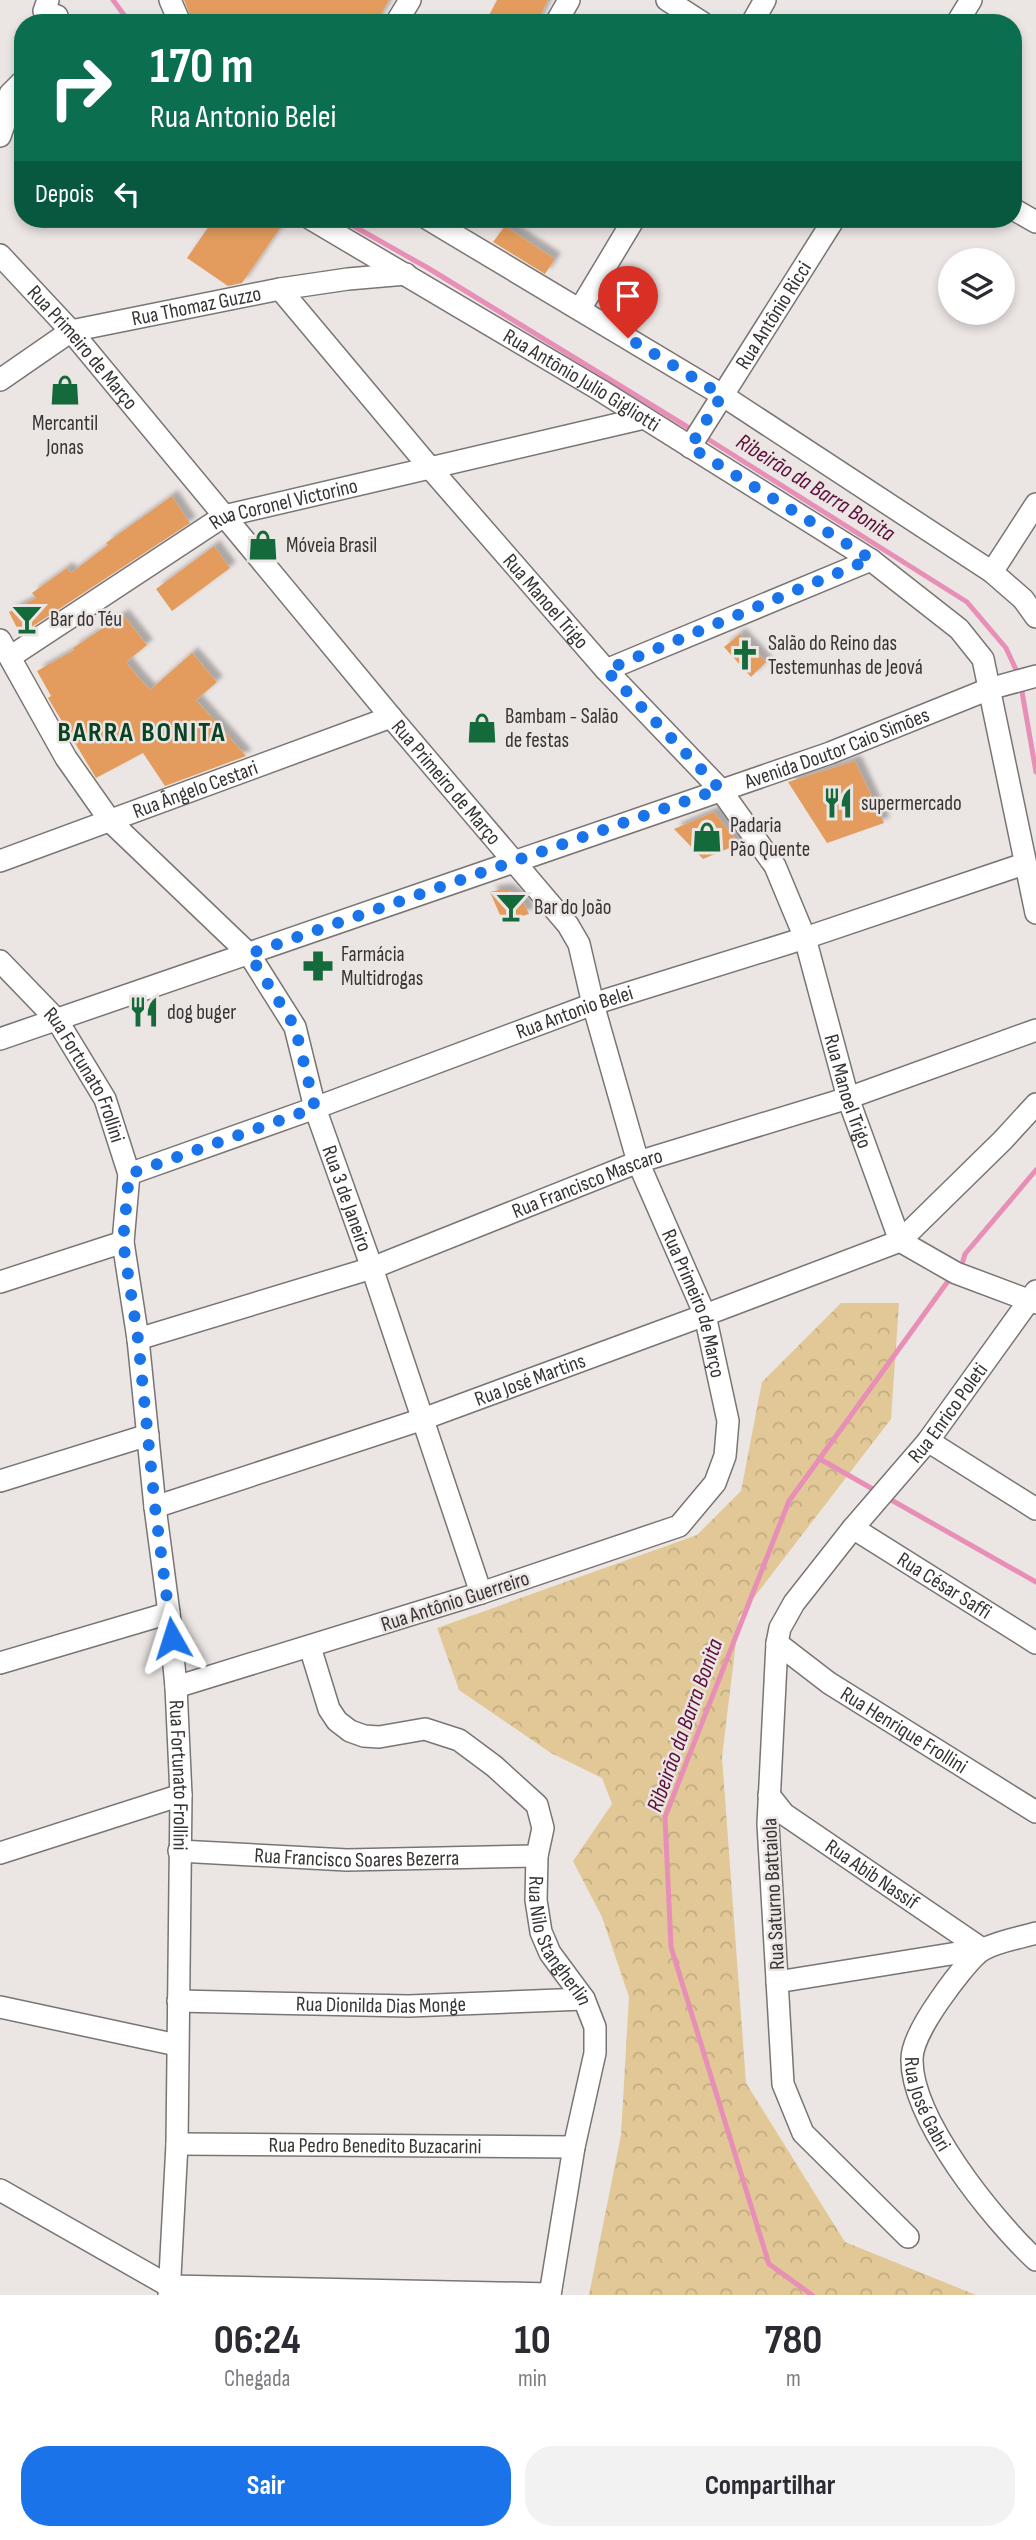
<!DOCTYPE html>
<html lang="pt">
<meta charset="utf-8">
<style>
:root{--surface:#fff;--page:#f2f2f3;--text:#2b2b33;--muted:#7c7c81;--accent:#1a73e8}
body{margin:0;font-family:"Sofia Sans Condensed",sans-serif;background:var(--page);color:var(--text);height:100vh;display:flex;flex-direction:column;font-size:26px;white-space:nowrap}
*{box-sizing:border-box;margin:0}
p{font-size:23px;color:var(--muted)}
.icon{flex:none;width:38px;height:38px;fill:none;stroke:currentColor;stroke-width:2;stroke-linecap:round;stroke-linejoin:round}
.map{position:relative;height:2295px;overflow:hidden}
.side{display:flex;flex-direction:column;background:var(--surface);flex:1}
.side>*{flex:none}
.guide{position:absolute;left:14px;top:14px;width:1008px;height:214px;border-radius:28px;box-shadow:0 4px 10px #0003;background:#0b6e4f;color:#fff;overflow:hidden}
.controls{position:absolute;left:938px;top:248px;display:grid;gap:14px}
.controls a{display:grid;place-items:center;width:77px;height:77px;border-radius:50%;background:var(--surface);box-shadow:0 4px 10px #0003;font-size:35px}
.pin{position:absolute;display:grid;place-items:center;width:60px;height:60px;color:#fff;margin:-72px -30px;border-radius:50% 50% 50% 0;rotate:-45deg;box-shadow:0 0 7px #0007}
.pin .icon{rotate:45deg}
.me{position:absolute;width:77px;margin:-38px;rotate:354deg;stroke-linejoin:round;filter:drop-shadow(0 0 5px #0008)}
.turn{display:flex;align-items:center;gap:24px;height:147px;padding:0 21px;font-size:32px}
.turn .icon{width:91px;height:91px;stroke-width:2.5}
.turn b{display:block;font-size:49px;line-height:60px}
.then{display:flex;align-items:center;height:66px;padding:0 21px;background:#0003;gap:14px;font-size:26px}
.eta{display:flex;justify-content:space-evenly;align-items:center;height:119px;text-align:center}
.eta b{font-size:42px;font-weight:700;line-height:49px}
.action{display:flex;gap:14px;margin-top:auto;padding:14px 21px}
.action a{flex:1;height:80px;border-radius:28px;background:var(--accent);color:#fff;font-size:28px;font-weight:700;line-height:80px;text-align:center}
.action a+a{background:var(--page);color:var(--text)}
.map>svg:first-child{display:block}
.forest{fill:url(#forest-crowns)}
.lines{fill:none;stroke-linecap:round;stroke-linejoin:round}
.stream{stroke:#e78fb6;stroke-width:5}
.building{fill:#e39c5d;filter:url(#shadow)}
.minor-casing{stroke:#7a7573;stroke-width:24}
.minor{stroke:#fff;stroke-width:21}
.route{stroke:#1a73e8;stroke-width:12;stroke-dasharray:0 21.6}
.labels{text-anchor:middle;stroke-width:5;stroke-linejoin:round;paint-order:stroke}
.street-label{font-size:21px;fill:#373534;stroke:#ebe5e3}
.poi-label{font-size:21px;fill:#373534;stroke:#ebe5e3;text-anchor:start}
.water-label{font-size:23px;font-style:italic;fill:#5d103b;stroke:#ebe5e3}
.district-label{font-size:28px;font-weight:bold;letter-spacing:2px;fill:#094323;stroke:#ebe5e3}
</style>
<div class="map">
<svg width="1036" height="2295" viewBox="0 0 1036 2295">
<defs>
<pattern id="forest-crowns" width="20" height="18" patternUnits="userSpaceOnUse" patternTransform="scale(1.75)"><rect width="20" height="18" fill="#e1c896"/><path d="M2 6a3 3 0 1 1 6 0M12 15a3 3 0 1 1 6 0" fill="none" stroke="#c2ac82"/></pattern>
<filter id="shadow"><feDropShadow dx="6" dy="-6" stdDeviation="2" flood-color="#0004"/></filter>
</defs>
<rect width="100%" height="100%" fill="#ebe5e3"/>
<polygon class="forest" points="841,1303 899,1303 891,1419 739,1617 722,1757 746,2083 845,2242 976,2295 589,2295 621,2135 629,1997 602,1917 573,1861 612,1804 602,1778 551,1753 459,1690 437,1628 697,1535 741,1491 762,1382"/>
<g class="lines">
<g class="stream">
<polyline points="113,0 130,23"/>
<polyline points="341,219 428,268 694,431"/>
<polyline points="703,436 967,602 1006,648 1019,676"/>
<polyline points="1021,686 1036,772"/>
<polyline points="963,1261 965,1254 1036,1170"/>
<polyline points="820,1459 878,1492"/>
<polyline points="886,1497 1036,1582"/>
<polyline points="812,2295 769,2264 671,1947 665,1817 789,1501 951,1277"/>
</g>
</g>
<g class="building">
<polygon points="184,0 389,0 376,23 193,23"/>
<polygon points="497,0 548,0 537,23 485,23"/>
<polygon points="214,219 286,219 242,283 228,286 187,258"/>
<polygon points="505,226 555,259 545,274 493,242"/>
<polygon points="172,496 190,523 30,628 17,628 9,612 36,598 32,593 67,568 71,573 108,545 106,543"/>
<polygon points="214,546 230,568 172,611 156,589"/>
<polygon points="123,615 147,645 126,662 138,677 150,690 192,653 217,682 196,700 246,756 165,786 143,753 96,778 48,698 51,696 37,671 74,650 73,648"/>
<polygon points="740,634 766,662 751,677 724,647"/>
<polygon points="855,761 884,823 827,843 788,782"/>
<polygon points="714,812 739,844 703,859 674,829"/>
<polygon points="499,890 508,890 523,901 529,914 503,922 490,892"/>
</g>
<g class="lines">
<g class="minor-casing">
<g id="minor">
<polyline points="48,0 44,11 57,16 58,23"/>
<polyline points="170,0 180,23"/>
<polyline points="667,0 703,23"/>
<polyline points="396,23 410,0"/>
<polyline points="556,23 569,0"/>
<polyline points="752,23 765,0"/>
<polyline points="957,23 971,0"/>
<polyline points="0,136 10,107 10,94 23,81"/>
<polyline points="1013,209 1036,222"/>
<path id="s1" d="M311,219L600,390L871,560L959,629L983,659L1036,913"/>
<polyline points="428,219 722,395 992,572 1023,599 1036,617"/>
<path id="s2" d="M0,255L71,331L391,717L568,925L579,944L593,1004L638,1162L705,1315L728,1421L725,1456L715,1483L679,1526L481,1593L176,1687"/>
<path id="s3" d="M280,289L431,469L606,670L720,789L775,866L805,938L848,1098L900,1241"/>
<polyline points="580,309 634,219"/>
<path id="s4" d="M0,380L71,331L280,289L348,279L406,274"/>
<path id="s5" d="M690,447L834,219"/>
<polyline points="992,572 1036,504"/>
<path id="s6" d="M0,640L66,758L111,822L249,954L295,1027L315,1108L372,1268L481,1593"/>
<path id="s7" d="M10,657L224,516L644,418"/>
<polyline points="606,670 871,560"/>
<path id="s8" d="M0,861L391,717"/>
<path id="s9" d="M0,961L57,1020L105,1099L129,1174L123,1242L138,1339L155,1507L169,1613L176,1687L181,1795L177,2144L169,2295"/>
<path id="s10" d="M0,1039L830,753L989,689L1036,676"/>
<path id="s11" d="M129,1174L315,1108L593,1004L805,938L1024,864"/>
<polyline points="900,1241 956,1273 1036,1303"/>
<polyline points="0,1282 123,1242"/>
<path id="s12" d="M138,1339L372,1268L638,1162L848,1098L1036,1030"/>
<polyline points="928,1441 1036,1509"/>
<polyline points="0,1481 148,1435"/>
<path id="s13" d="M155,1507L423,1419L705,1315L900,1241L1003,1140L1036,1104"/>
<path id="s14" d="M853,1528L1036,1643"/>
<path id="s15" d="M777,1643L829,1683L1036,1812"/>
<path id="s16" d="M310,1647L329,1709L337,1721L350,1731L364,1736L379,1737L425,1729L459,1740L494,1766L537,1805L543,1828L537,1856L536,1900L541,1932L550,1953L584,1999L595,2027V2053L574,2147L550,2295"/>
<polyline points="0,1663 169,1613"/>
<path id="s17" d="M769,1795L784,1814L982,1949"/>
<path id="s18" d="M179,1851L347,1860L537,1856"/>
<polyline points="0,1853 181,1795"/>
<path id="s19" d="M1036,1933C1019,1938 1000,1941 984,1949C972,1955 948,1988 939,2001C930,2014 912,2042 912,2059C911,2119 993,2220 1036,2260"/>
<polyline points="777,1982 982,1949"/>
<path id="s20" d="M178,2001L409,2006L584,1999"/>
<polyline points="0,2007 177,2045"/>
<path id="s21" d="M177,2144L574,2147"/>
<polyline points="0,2190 169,2286 550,2294"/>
<path id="s22" d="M908,2237L803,2133L783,2084L768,1824L777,1643L780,1628L794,1603L853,1528L928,1441L1036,1291"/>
</g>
</g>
<use href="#minor" class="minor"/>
</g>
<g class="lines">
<polyline class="route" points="172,1638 155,1507 138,1339 123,1242 129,1174 315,1108 295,1027 249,954 720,789 606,670 871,559 690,447 722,395 628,338"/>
</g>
<defs>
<g id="shop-bare" transform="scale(2.415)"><path d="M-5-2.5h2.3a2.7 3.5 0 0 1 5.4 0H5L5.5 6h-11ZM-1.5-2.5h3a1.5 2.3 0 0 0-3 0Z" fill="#156a3b" stroke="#ebe5e3" stroke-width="2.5" paint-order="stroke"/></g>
<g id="bar-bare" transform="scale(2.415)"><path d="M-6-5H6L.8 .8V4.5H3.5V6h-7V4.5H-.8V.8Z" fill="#156a3b" stroke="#ebe5e3" stroke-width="2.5" paint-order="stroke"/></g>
<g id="church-bare" transform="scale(2.415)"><path d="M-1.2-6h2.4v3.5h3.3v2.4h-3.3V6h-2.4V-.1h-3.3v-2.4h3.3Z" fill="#156a3b" stroke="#ebe5e3" stroke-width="2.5" paint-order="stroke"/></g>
<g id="restaurant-bare" transform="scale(2.415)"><path d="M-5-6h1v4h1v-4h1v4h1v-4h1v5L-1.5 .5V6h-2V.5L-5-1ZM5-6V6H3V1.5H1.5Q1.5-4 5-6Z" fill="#156a3b" stroke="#ebe5e3" stroke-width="2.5" paint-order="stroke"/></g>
<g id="pharmacy-bare" transform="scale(2.415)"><path d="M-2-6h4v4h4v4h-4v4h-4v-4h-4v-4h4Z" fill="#156a3b" stroke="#ebe5e3" stroke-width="2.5" paint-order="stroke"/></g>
</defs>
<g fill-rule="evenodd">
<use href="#shop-bare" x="65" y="390"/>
<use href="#shop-bare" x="263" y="545"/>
<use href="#bar-bare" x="27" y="619"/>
<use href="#church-bare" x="745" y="655"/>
<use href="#shop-bare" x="482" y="728"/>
<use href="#restaurant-bare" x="838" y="803"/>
<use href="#shop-bare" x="707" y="837"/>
<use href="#bar-bare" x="511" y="907"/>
<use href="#pharmacy-bare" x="318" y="966"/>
<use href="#restaurant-bare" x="144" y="1012"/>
</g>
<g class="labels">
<g class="street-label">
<text dy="7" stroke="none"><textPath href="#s4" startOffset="214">Rua Thomaz Guzzo</textPath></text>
<text dy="7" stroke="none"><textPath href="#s5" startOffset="156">Rua Antônio Ricci</textPath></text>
<text dy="7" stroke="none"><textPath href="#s2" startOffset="124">Rua Primeiro de Março</textPath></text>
<text dy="7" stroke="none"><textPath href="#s1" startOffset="315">Rua Antônio Julio Gigliotti</textPath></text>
<text dy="7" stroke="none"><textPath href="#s7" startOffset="317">Rua Coronel Victorino</textPath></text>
<text dy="7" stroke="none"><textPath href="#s3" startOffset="410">Rua Manoel Trigo</textPath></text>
<text dy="7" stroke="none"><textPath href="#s10" startOffset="886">Avenida Doutor Caio Simões</textPath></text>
<text dy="7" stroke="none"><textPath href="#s2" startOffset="691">Rua Primeiro de Março</textPath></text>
<text dy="7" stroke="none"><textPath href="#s8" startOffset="208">Rua Ângelo Cestari</textPath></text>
<text dy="7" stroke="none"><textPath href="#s11" startOffset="474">Rua Antonio Belei</textPath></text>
<text dy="7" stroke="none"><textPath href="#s9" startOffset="144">Rua Fortunato Frollini</textPath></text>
<text dy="7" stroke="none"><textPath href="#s3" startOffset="998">Rua Manoel Trigo</textPath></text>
<text dy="7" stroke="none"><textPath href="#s12" startOffset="476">Rua Francisco Mascaro</textPath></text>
<text dy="7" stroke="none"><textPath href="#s6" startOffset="670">Rua 3 de Janeiro</textPath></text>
<text dy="7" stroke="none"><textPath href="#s2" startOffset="1279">Rua Primeiro de Março</textPath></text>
<text dy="7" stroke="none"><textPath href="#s13" startOffset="396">Rua José Martins</textPath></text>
<text dy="7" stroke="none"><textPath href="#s22" startOffset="931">Rua Enrico Poleti</textPath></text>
<text dy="7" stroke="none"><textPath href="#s14" startOffset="108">Rua César Saffi</textPath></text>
<text transform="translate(455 1601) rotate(-18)" y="7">Rua Antônio Guerreiro</text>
<text dy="7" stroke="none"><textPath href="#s15" startOffset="154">Rua Henrique Frollini</textPath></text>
<text dy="7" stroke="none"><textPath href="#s9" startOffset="858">Rua Fortunato Frollini</textPath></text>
<text dy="7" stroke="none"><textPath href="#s18" startOffset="178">Rua Francisco Soares Bezerra</textPath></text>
<text dy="7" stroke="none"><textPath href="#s17" startOffset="131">Rua Abib Nassif</textPath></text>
<text transform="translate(773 1894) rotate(-93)" y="7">Rua Saturno Battaiola</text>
<text dy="7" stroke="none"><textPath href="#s16" startOffset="453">Rua Nilo Stangherlin</textPath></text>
<text dy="7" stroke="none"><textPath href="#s20" startOffset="203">Rua Dionilda Dias Monge</textPath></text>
<text dy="7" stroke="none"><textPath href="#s19" startOffset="236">Rua José Gabri</textPath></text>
<text dy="7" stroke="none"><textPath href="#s21" startOffset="198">Rua Pedro Benedito Buzacarini</textPath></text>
</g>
<g class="poi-label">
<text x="65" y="430" text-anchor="middle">Mercantil<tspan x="65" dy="24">Jonas</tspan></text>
<text x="286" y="552">Móveia Brasil</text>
<text x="50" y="626">Bar do Téu</text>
<text x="768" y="650">Salão do Reino das<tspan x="768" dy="24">Testemunhas de Jeová</tspan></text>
<text x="505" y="723">Bambam - Salão<tspan x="505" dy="24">de festas</tspan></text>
<text x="861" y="810">supermercado</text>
<text x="730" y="832">Padaria<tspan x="730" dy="24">Pão Quente</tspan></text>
<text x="534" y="914">Bar do João</text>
<text x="341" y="961">Farmácia<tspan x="341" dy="24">Multidrogas</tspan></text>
<text x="167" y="1019">dog buger</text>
</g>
<g class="water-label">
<text transform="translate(816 487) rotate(32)" y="8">Ribeirão da Barra Bonita</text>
<text transform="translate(684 1725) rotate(-70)" y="8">Ribeirão da Barra Bonita</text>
</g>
<g class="district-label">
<text x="142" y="741">BARRA BONITA</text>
</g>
</g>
</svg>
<div class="controls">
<a><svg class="icon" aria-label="layers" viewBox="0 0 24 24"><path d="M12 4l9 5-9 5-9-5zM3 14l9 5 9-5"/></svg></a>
</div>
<div class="pin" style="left:628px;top:338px;background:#d93025"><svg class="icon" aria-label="arrive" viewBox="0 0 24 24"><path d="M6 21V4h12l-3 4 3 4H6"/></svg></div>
<svg class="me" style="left:172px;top:1638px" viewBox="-20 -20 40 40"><path d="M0-17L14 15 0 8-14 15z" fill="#1a73e8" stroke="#fff" stroke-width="4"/></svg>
<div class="guide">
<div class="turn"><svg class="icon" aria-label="right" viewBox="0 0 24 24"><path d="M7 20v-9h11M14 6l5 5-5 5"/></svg><div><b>170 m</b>Rua Antonio Belei</div></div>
<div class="then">Depois<svg class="icon" aria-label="left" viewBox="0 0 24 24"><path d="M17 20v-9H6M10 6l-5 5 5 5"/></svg></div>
</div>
</div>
<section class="side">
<div class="eta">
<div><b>06:24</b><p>Chegada</p></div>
<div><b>10</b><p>min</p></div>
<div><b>780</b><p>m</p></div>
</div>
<div class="action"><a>Sair</a><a>Compartilhar</a></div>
</section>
